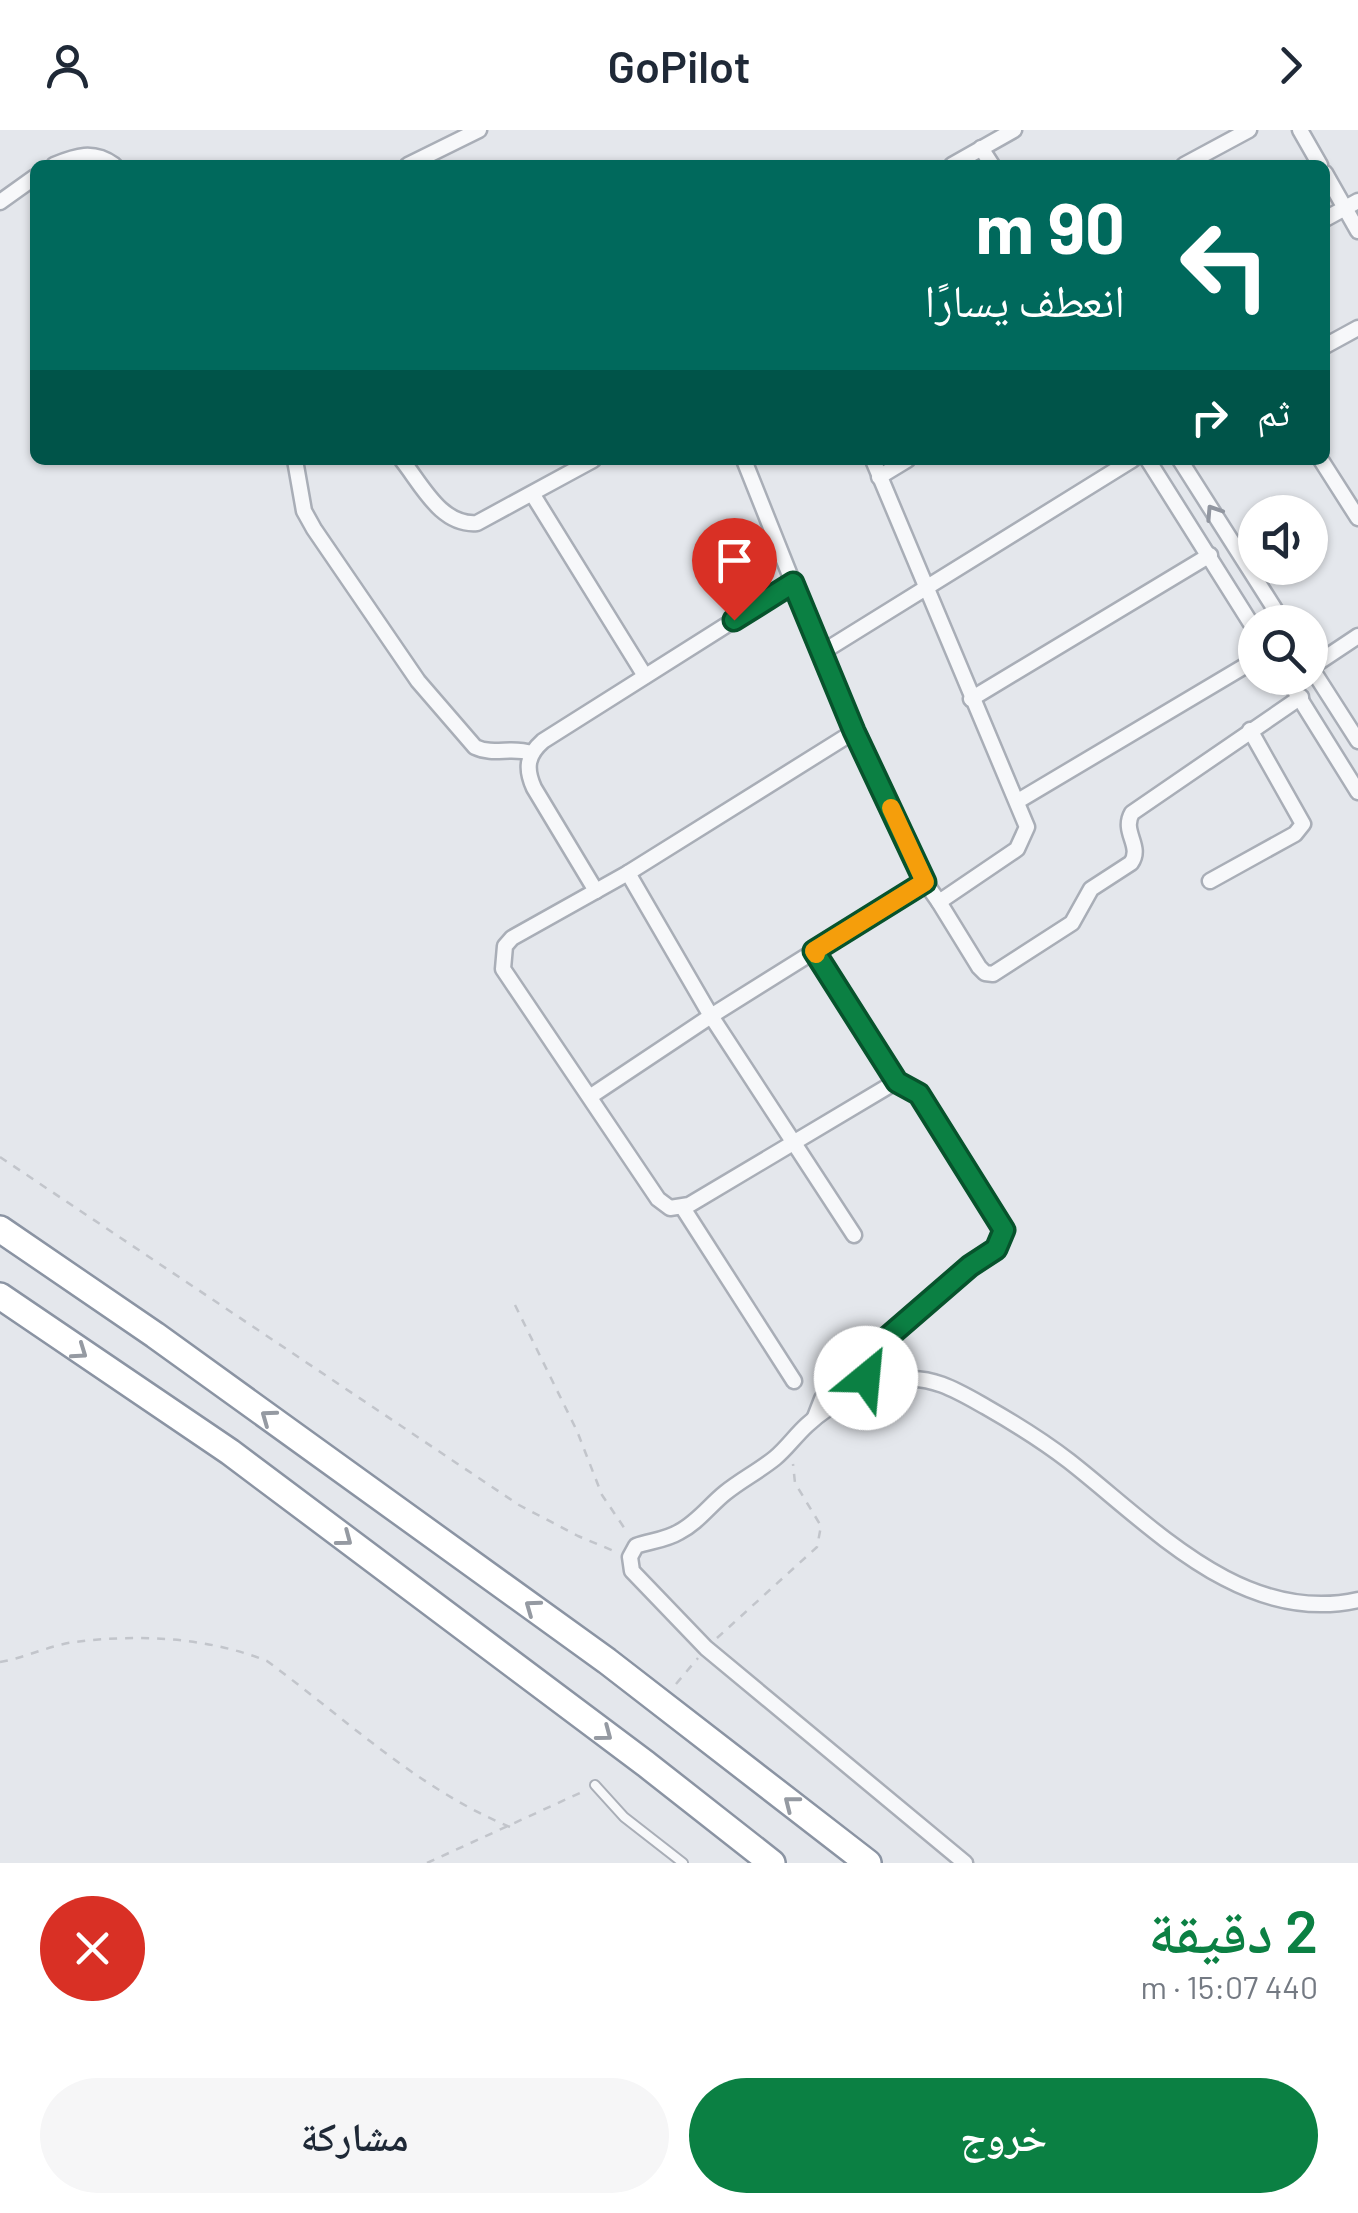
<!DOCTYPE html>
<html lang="ar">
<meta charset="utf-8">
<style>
:root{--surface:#fff;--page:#f6f6f7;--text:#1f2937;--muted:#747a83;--accent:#0b8043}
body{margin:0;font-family:Barlow,"Noto Naskh Arabic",sans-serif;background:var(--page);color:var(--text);direction:rtl;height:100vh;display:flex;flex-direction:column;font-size:38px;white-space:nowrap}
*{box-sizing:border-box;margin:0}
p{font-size:32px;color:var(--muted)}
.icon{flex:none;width:55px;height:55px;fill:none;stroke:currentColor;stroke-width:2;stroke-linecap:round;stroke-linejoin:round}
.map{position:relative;height:1733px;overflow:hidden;direction:ltr}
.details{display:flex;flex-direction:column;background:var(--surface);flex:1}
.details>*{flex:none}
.hud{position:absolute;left:30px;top:30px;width:1300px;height:305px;border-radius:15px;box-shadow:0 2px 8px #0004;direction:rtl;background:#00695c;color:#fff;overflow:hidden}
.fabs{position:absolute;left:1238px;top:365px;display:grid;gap:20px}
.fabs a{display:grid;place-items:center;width:90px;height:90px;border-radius:50%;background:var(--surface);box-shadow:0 2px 8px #0004;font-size:50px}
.pin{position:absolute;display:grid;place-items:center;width:85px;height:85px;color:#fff;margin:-102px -42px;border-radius:50% 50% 50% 0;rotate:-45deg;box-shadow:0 0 10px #0007}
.pin .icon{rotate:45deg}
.me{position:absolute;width:110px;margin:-55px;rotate:28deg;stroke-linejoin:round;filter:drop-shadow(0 0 8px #0008)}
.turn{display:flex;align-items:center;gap:35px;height:210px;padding:0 40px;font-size:45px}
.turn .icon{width:130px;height:130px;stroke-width:2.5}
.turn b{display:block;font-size:70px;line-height:85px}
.then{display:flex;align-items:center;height:95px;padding:0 40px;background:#0003;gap:20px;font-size:38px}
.round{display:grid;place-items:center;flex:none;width:105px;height:105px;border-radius:52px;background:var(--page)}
.overview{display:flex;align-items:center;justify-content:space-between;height:170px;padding:0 40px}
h1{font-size:60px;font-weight:600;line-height:75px;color:var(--accent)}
.cta{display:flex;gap:20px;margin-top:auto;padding:20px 40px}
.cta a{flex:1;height:115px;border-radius:60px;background:var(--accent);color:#fff;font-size:40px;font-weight:600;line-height:115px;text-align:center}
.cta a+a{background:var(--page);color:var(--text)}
header{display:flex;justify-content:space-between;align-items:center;height:130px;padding:0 40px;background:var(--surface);font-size:45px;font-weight:600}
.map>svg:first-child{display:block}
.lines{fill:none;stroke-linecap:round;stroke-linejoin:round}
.service-casing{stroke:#a9aeb7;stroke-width:12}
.minor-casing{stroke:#a9aeb7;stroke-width:19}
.motorway-casing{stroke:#8b94a3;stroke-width:30}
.path{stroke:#c2c5cb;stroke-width:2.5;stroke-dasharray:8 8;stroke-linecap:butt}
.service{stroke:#f7f8fa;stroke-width:8}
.minor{stroke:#f7f8fa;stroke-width:14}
.motorway{stroke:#fff;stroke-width:25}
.oneway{stroke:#9196a0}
.oneway2{stroke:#959aa2}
.route-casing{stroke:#07532c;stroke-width:25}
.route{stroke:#0b8043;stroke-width:18}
.slow{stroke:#f59e0b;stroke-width:18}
</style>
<header><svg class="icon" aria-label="forward" viewBox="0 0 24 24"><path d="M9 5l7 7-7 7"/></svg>GoPilot<svg class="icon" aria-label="person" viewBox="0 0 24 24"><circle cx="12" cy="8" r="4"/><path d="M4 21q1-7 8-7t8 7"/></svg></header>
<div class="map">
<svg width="1358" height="1733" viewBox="0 0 1358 1733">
<rect width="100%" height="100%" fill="#e4e7ec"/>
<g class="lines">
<g class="service-casing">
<polyline id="service" points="595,1655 624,1687 683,1733"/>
</g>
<g class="minor-casing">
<g id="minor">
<polyline points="1300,0 1320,35"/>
<polyline points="981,18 992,35"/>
<path d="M54,35C76,26 93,20 114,35"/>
<polyline points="408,35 479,0"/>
<polyline points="952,35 1014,0"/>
<polyline points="1184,35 1249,0"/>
<polyline points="1325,43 1358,101"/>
<polyline points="0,72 35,47"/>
<polyline points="1325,89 1358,71"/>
<polyline points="1325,216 1358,198"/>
<path d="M295,330L304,381L314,399L418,551L475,617C494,626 511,616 531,623"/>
<path d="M402,330C422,355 441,396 477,393L593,330"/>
<polyline points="744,330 821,523 925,752 939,772 1017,719 1027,697 873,330"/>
<polyline points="1148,330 1255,500"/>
<polyline points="1180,330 1283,492"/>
<polyline points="1321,330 1358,388"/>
<polyline points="879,347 907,330"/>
<polyline points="533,365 645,546"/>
<polyline points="821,523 1132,330"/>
<polyline points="1310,536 1358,611"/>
<polyline points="1310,538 1358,506"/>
<polyline points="1287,548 1358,662"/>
<polyline points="971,569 1210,425"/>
<polyline points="855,601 628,743 512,808 505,816 503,839 658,1069 670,1078 689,1075 897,951"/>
<polyline points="1018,671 1255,530"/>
<polyline points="628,743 711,886 854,1105"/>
<polyline points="1210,751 1295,704 1303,694 1250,600"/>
<path d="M596,761L534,658C525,638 527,625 543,611L793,453"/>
<path d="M939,772L979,837L985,843L993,844L1072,793L1091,759L1131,733C1143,716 1121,702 1132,683L1301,567"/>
<polyline points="815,821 897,951 919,964 1003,1100 996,1119 970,1136 837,1250 822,1269 815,1287"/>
<polyline points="591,966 711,886 925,752"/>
<polyline points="683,1078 794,1251"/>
<polyline points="866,1226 867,1259"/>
<path d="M965,1733L706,1518L632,1441L630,1427L636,1416C650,1411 666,1410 679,1402C697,1393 710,1375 725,1363C741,1350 759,1341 775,1328C787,1318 795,1306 807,1295C833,1271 865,1256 901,1250C931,1244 961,1263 986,1277C1014,1293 1043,1311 1069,1331C1151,1395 1242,1496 1358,1470"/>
</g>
</g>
<g class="motorway-casing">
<g id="motorway">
<polyline points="0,1099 155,1205 607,1531 868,1733"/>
<polyline points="0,1166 230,1322 646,1634 772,1733"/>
</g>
</g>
<g class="path">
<polyline points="0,1027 519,1375 578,1406 614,1421"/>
<polyline points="515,1175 577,1301 602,1365 627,1402"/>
<polyline points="717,1508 817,1417 821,1396 795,1353 793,1334"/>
<path d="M0,1532C25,1528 50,1515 75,1512C138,1504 207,1507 267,1531C346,1589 418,1659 510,1697"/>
<polyline points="676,1554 698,1528"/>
<polyline points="427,1733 582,1662"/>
</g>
<use href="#service" class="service"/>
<use href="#minor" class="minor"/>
<use href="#motorway" class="motorway"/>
</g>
<defs><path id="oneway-chevron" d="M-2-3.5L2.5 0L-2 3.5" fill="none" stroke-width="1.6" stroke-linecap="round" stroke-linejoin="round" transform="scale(2.5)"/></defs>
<use class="oneway" href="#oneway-chevron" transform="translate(1213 382) rotate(-123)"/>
<g class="oneway2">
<use href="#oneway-chevron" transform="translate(80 1222) rotate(35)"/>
<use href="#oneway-chevron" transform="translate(268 1287) rotate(-144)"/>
<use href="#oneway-chevron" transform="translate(345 1409) rotate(37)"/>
<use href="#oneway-chevron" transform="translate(532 1477) rotate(-144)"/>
<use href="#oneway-chevron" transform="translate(605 1604) rotate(37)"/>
<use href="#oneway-chevron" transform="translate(791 1673) rotate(-142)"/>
</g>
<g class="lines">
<g class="route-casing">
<polyline id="route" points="734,490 793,453 854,601 925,752 814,821 897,952 919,964 1004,1100 996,1119 970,1136 866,1226 866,1248"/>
</g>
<use href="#route" class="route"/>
<polyline class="slow" points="816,824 814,821 925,752 891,678"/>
</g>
</svg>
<div class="fabs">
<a><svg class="icon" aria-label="sound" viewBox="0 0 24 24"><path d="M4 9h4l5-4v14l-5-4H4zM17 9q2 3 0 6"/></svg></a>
<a><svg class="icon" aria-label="search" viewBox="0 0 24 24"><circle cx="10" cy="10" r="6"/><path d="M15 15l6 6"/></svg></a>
</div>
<div class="pin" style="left:734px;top:490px;background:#d93025"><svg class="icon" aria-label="arrive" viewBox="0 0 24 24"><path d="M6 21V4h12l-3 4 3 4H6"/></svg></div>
<svg class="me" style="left:866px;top:1248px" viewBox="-20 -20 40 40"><circle r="19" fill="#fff"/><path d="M0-13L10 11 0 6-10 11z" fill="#0b8043"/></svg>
<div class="hud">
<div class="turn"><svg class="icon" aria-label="left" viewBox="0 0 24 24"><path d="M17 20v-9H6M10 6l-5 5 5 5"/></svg><div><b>90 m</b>انعطف يسارًا</div></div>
<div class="then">ثم<svg class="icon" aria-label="right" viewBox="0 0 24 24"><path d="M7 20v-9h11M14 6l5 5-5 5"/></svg></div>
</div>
</div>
<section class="details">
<div class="overview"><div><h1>2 دقيقة</h1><p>440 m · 15:07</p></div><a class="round" style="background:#d93025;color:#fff"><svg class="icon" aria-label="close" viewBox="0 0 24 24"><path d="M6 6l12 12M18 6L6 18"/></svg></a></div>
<div class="cta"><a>خروج</a><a>مشاركة</a></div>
</section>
